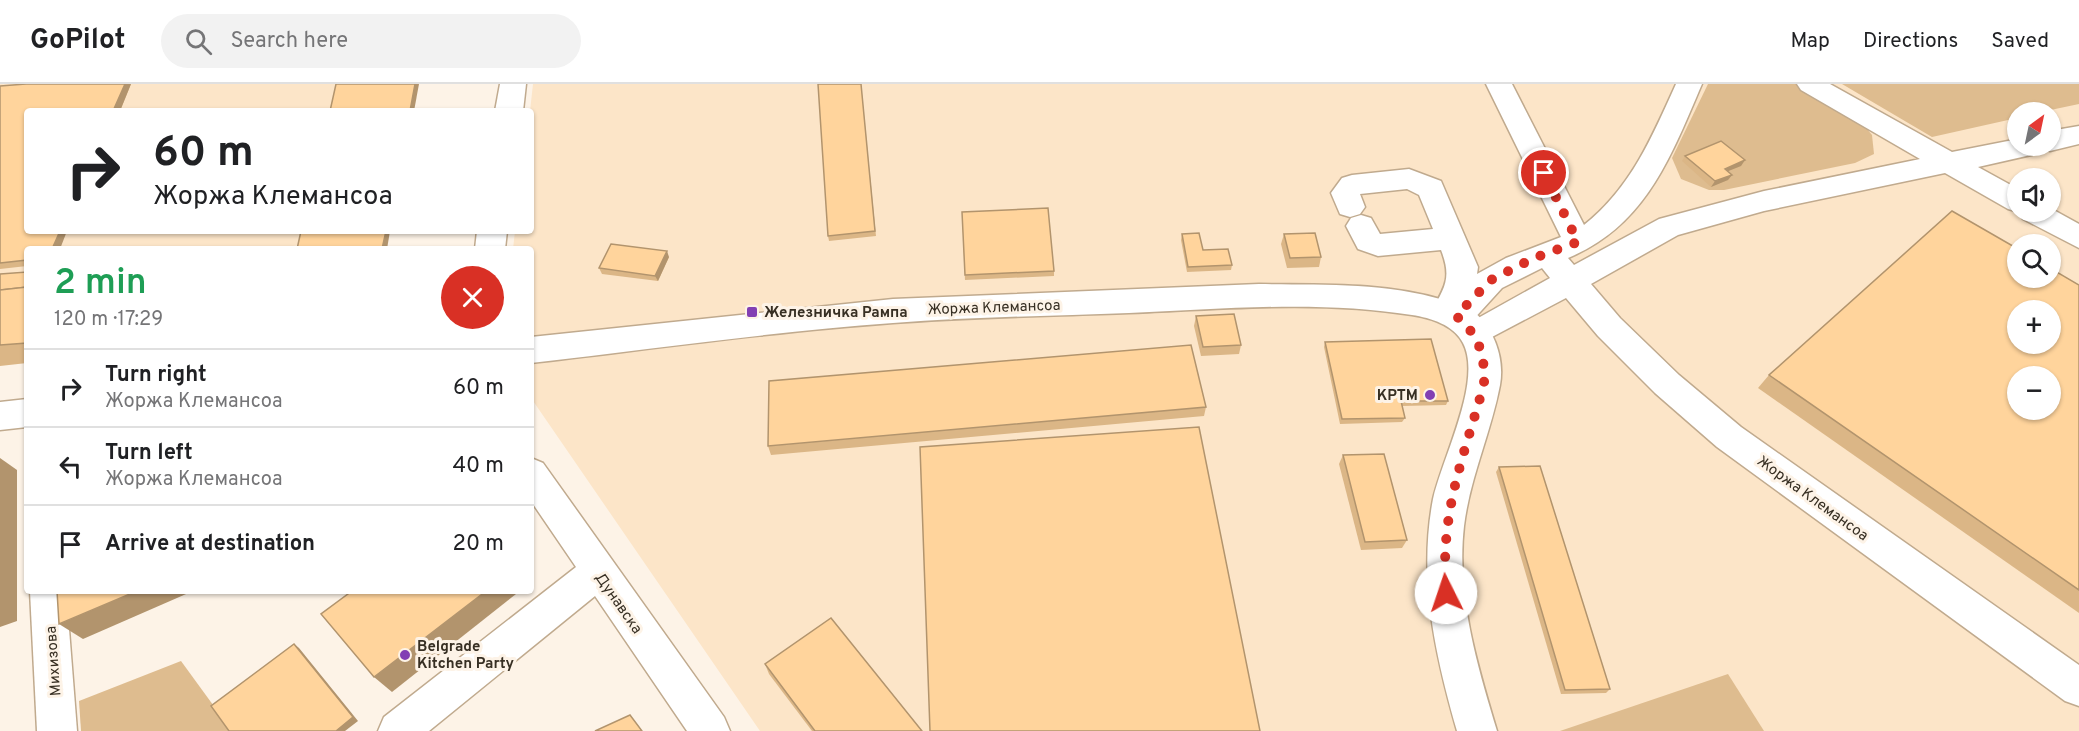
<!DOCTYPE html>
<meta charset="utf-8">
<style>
:root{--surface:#fff;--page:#f2f2f2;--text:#202124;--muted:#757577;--line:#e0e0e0}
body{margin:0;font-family:Overpass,sans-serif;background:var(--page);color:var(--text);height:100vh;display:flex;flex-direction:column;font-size:22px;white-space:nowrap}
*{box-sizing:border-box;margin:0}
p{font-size:20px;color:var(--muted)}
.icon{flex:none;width:33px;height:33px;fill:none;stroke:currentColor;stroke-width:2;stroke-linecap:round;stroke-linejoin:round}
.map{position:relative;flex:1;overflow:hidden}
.panel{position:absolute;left:24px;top:162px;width:510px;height:348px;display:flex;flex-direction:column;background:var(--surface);border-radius:6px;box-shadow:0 2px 4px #0004}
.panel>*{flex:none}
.banner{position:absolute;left:24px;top:24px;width:510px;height:126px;border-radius:6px;box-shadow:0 2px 4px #0004;background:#fff;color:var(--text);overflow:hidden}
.needle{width:39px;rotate:33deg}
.buttons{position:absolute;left:2007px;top:18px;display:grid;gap:12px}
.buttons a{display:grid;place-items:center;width:54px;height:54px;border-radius:50%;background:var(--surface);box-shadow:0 2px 4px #0004;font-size:30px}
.pin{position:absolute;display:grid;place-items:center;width:51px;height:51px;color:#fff;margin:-26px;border:3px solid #fff;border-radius:50%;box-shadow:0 2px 6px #0007}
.me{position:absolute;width:66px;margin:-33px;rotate:356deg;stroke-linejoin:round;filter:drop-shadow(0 0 4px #0008)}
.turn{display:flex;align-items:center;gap:21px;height:126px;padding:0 30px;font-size:27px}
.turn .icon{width:78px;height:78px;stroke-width:2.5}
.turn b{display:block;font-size:42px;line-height:51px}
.round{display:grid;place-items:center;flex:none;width:63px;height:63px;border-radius:32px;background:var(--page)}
.head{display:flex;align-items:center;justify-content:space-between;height:102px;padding:0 30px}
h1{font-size:36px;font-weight:600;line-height:45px;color:#1e9e55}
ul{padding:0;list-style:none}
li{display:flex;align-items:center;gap:18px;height:78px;padding:0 30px;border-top:2px solid var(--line)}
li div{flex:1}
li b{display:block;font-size:22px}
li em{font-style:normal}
header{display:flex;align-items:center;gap:36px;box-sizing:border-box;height:84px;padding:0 30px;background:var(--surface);border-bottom:2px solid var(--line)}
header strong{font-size:28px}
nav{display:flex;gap:33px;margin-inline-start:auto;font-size:21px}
.search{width:420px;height:54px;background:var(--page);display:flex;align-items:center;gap:15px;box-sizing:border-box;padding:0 21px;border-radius:33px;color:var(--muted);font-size:22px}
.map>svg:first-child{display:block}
.built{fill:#fce5c8;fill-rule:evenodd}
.green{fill:#debc8f}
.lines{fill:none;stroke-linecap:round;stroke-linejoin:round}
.minor-casing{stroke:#c0aa8e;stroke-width:3}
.major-casing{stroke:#c0aa8e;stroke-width:3}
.minor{fill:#fff;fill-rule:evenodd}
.major{fill:#fff;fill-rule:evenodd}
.wall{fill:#dbb686}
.shaded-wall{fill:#b2946d}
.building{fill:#ffd49c;stroke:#b2946d;stroke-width:1.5;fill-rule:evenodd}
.route{stroke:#d93025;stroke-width:10;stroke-dasharray:0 18}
.poi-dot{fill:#823fb3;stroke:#fdf3e7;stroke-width:2}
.labels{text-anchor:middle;stroke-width:6;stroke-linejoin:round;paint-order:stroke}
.street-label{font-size:15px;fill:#372f23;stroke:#fdf3e7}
.poi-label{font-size:15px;font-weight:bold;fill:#372f23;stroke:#fdf3e7;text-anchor:start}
</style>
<header>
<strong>GoPilot</strong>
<div class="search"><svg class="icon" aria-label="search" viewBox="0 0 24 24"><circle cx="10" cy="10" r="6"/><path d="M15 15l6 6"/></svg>Search here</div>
<nav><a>Map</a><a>Directions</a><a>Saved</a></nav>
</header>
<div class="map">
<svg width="2079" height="647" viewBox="0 0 2079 647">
<rect width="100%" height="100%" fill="#fdf3e7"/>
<g class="built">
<polygon points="0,0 340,0 333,27 27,27 27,147 306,147 303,161 261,165 27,165 27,189 0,192"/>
<path d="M533,0H2079V647H760L531,314V165H513L515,147H531L530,27ZM2018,28H2050V62H2018ZM2018,94H2050V128H2018ZM2018,160H2050V194H2018ZM2018,226H2050V260H2018ZM2018,292H2050V326H2018Z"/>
</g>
<g class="green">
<polygon points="1708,0 1798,0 1856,32 1872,51 1874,70 1855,79 1724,106 1709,106 1681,95 1672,74"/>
<polygon points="1842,0 2079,0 2079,20 2041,28 2018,28 2017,34 1932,53"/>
<polygon points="181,577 232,647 81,647 79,617"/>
<polygon points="1728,590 1764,647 1560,647"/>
</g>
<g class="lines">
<g class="minor-casing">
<g id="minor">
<path d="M1486,0H1512L1584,141C1631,104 1652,53 1676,0H1702C1671,72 1646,142 1568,174L1574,181L1659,135L1764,107L1920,75L1801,6L1797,0H1830L1952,68L2018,55V62H2050V47L2079,42V60L2050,67L2042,64L2040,69L1978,83L2018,105V128H2050V124L2079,140V164L2023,135L2019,128L2008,125L1945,89L1764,127L1678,151L1591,200L1620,234L1679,291L1741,343L2079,581V622L2065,617L1717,363L1655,309L1598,252L1566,214L1475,262L1464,259L1459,250L1463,242L1457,244L1436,236L1431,228C1445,203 1452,194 1441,166L1378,172L1358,165L1346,142L1351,134L1361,131L1371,134L1380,150L1433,145L1419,111L1407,105L1360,110L1365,123L1360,130L1350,133L1340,130L1331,109L1342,94L1352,91L1409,85L1441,97L1478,183L1477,190L1506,174L1561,153ZM1542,184L1550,194L1471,238L1502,204Z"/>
<polygon points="531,374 543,379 724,633 730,647 687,647 595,512 429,647 378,647 384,633 576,483 531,417"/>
<polygon points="30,507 66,507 77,647 37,647"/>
</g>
</g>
<g class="major-casing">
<g id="major">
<polygon points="500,0 526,0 523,27 495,27"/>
<polygon points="477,147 507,147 505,165 475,165"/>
<path d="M1259,200C1321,201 1384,198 1444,216C1452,218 1463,220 1470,225C1493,241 1505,273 1500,301C1491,349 1470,393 1464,442C1456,511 1477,581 1497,647H1457C1435,571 1418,494 1433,415C1442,374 1483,297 1463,259C1454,241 1431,234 1412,231C1319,216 1222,225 1129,229C1050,232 971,233 893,239C772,248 651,265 531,279V253L893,215Z"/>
<polygon points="27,315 27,343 0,346 0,318"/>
</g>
</g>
<use href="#minor" class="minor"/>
<use href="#major" class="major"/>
</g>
<g class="wall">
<polygon points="131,0 120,27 27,27 27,182 0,185 0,2"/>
<polygon points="861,0 876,152 829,157 828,152"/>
<polygon points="1685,72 1745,76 1741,82 1728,87 1732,91 1728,96 1711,103 1682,77"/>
<polygon points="962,128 1054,187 1054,192 965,196"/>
<polygon points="1182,150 1203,166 1232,181 1231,186 1187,188 1181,156"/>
<polygon points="1284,150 1321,173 1319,183 1287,184 1281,160"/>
<polygon points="669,173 658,197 602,190 599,184"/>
<polygon points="27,188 27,279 0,282 0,190"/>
<polygon points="2079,201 2079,529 1758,304 1769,291"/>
<polygon points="1196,232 1241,261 1239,270 1201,272 1194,242"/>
<polygon points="1325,258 1448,317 1446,321 1402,322 1405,334 1402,338 1340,340 1324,263"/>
<polygon points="1206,323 1204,332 771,371 768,362"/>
<polygon points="1343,371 1407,456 1402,464 1361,466 1339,380"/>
<polygon points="1499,383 1610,605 1606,609 1561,610 1496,388"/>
<polygon points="765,580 922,647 812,647 769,590"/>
</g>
<g class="shaded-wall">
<polygon points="125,0 131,0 120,27 113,27"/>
<polygon points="415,0 419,0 414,27 410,27"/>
<polygon points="1745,76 1741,82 1721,90 1725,85"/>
<polygon points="1732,91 1728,96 1711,103 1715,97"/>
<polygon points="60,147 67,147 60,165 52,165"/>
<polygon points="386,147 390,147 387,165 382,165"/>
<polygon points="667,167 669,173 658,197 655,192"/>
<polygon points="0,374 17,386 17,537 0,543"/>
<polygon points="137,507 193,507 83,555 59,540"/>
<polygon points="486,507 518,507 516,510 392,608 374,593"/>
<polygon points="294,560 299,564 358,637 345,647 336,647"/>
</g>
<g class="building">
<polygon points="26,0 125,0 113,27 27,27 27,147 60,147 52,165 27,165 27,176 0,179 0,2"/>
<polygon points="336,0 415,0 410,27 330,27"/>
<polygon points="818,0 861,0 875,147 828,152"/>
<polygon points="1721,57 1745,76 1725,85 1732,91 1715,97 1685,72"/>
<polygon points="1048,124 1054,187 965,191 962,128"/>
<path d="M1952,127L2018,165V194H2050V184L2079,201V506L1769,291ZM2018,226H2050V260H2018ZM2018,292H2050V326H2018Z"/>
<polygon points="301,147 386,147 382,165 297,165"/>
<polygon points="1199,149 1203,166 1228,165 1232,181 1188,183 1182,150"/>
<polygon points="1315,149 1321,173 1290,174 1284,150"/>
<polygon points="611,160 667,167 655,192 599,184"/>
<polygon points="27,188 27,203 0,206 0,190"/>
<polygon points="27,203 27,259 0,261 0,206"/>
<polygon points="1234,230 1241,261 1203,263 1196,232"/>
<polygon points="1431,255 1448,317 1401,317 1405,334 1342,335 1325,258"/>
<polygon points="1191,261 1206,323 768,362 769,297"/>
<polygon points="1199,343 1260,647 930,647 920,363"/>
<polygon points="1384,370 1407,456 1365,458 1343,371"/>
<polygon points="1540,382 1610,605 1565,606 1499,383"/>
<polygon points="57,507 137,507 59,540"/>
<polygon points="352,507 486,507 374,593 321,530"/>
<polygon points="831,534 922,647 815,647 765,580"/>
<polygon points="294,560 353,633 336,647 229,647 211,622"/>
<polygon points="630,631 642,647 595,647"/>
</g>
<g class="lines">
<path class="route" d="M1446,509C1440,427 1463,376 1484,300C1485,270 1479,251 1456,232L1491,196L1534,174L1578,158L1544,89"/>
</g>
<g class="poi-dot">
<rect x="746" y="222" width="12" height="12" rx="3"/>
<circle cx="1430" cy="311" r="6"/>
<circle cx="405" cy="571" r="6"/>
</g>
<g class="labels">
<g class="street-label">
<text transform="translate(994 223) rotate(-2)" y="5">Жоржа Клемансоа</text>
<text transform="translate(1813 414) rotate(36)" y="5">Жоржа Клемансоа</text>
<text transform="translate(619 519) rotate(55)" y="5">Дунавска</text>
<text transform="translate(53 577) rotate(-94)" y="5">Михизова</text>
</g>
<g class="poi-label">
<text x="764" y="233">Железничка Рампа</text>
<text x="1418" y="316" text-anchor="end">KPTM</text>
<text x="417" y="567">Belgrade<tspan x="417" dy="17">Kitchen Party</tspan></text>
</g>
</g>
</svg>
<div class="buttons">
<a><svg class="needle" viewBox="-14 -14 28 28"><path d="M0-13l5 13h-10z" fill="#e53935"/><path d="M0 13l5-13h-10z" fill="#757577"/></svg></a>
<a><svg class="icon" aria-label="sound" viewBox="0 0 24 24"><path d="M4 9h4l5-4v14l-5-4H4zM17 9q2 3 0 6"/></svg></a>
<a><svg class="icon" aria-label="search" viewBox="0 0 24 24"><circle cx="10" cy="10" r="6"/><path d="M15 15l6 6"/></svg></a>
<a>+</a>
<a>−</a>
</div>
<div class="pin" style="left:1544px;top:89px;background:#d93025"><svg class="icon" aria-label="arrive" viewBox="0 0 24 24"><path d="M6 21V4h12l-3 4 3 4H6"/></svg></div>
<svg class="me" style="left:1446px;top:509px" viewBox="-20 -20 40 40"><circle r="19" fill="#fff"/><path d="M0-13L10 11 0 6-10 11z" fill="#d93025"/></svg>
<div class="banner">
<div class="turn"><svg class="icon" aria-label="right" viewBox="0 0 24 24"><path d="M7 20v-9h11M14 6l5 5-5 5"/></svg><div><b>60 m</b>Жоржа Клемансоа</div></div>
</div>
<section class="panel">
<div class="head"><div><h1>2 min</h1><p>120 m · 17:29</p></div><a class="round" style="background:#d93025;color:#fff"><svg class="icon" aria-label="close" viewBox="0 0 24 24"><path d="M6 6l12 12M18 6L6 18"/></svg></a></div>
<ul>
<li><svg class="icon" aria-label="right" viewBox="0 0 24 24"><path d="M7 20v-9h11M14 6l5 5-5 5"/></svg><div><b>Turn right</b><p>Жоржа Клемансоа</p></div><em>60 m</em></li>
<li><svg class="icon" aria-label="left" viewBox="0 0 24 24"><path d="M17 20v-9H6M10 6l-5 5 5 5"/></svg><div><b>Turn left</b><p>Жоржа Клемансоа</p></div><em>40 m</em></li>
<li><svg class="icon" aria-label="arrive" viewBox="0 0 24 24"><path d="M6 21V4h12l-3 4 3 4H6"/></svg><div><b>Arrive at destination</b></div><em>20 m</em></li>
</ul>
</section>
</div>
